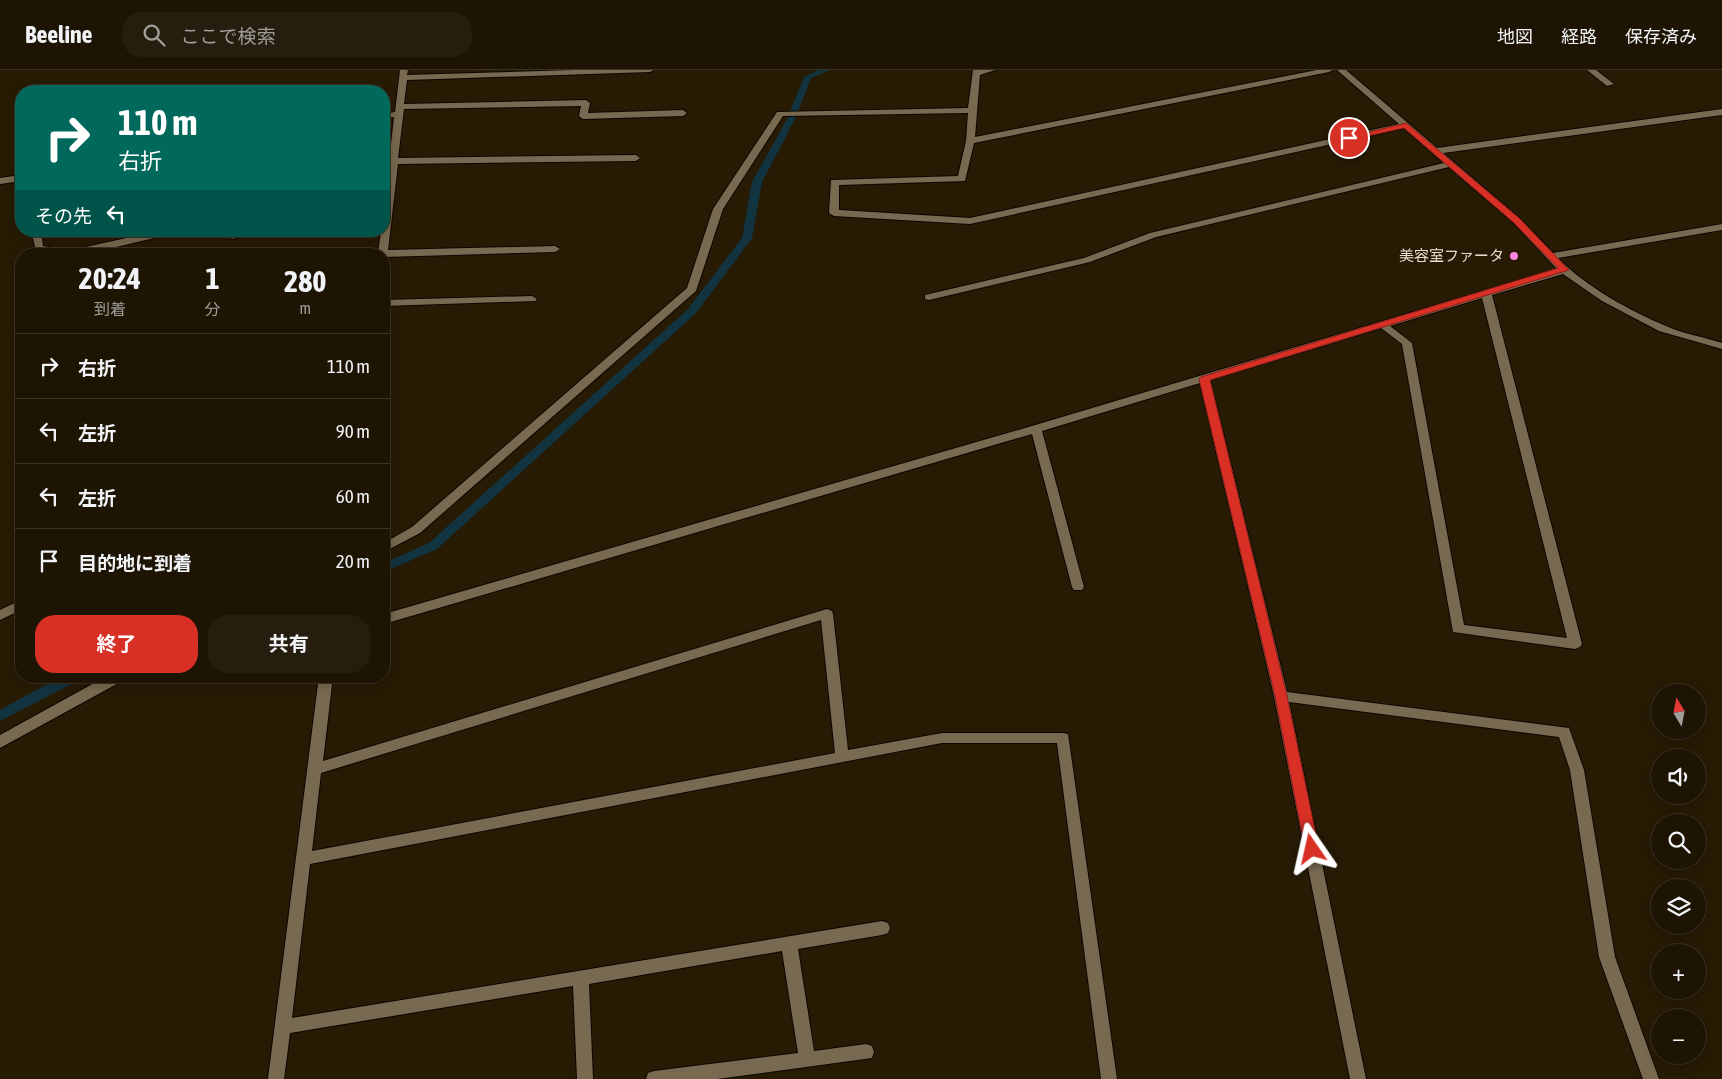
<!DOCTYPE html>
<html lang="ja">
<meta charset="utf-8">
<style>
:root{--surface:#1d1403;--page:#251d0d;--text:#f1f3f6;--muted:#a09e9a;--line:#3b3325;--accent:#d93025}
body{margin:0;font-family:"Asap Condensed","Noto Sans JP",sans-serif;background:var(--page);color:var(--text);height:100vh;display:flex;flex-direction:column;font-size:19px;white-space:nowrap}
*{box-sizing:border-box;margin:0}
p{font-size:16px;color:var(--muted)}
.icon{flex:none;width:28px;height:28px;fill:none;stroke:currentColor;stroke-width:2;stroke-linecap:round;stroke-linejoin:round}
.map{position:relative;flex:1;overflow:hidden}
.details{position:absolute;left:15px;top:178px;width:375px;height:435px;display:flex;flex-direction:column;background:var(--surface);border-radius:20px;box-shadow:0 2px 12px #0003,0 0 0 1px var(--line)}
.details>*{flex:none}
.hud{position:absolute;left:15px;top:15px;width:375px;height:152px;border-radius:20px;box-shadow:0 2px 12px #0003,0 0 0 1px var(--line);background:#00695c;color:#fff;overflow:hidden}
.needle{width:32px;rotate:350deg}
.tools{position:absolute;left:1651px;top:614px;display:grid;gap:10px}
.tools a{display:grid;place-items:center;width:55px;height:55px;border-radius:50%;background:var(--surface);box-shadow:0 2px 12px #0003,0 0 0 1px var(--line);font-size:25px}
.pin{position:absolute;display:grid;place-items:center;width:42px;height:42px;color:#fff;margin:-21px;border:2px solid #fff;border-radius:50%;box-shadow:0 1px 5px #0007}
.me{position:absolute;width:55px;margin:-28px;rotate:349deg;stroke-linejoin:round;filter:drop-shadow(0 0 4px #0008)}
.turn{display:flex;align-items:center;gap:18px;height:105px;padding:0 20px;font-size:22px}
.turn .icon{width:65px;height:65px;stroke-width:2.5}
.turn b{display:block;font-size:35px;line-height:42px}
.then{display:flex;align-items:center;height:48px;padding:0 20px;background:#0003;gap:10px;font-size:19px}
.eta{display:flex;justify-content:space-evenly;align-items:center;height:85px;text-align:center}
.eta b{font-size:30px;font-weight:700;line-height:35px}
.action{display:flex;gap:10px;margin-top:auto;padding:10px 20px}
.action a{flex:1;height:58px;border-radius:20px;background:var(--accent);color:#fff;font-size:20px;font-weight:700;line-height:58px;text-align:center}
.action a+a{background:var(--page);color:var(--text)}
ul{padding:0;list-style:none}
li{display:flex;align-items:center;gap:15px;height:65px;padding:0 20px;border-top:1px solid var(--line)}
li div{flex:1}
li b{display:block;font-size:19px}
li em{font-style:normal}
header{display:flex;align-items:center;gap:30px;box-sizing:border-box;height:70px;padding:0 25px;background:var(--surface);border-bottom:1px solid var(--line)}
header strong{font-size:24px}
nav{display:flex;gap:28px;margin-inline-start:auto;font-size:18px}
.search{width:350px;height:45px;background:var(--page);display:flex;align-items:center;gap:12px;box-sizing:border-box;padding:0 18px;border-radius:20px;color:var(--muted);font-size:19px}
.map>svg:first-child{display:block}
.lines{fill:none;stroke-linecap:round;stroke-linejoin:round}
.stream{fill:#123440;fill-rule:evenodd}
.minor-casing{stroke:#100600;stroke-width:2}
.minor{fill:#786a50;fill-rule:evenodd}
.route{fill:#d93025;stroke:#8d1f18}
.poi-dot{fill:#fe86e0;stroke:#271b04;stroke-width:2}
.labels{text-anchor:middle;stroke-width:4.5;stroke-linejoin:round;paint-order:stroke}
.far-poi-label{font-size:15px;fill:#e6ded0;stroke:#271b04;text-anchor:end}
</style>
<header>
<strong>Beeline</strong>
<div class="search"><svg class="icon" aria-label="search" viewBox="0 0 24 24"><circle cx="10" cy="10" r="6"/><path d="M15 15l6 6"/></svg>ここで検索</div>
<nav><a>地図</a><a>経路</a><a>保存済み</a></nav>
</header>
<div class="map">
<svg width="1722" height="1009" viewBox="0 0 1722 1009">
<rect width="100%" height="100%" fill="#271b04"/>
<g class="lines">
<g class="stream">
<polygon points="819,0 830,0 811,8 795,49 762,112 752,168 696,243 437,479 384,502 384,493 429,473 688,239 742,168 752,112 787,49 804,7"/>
<polygon points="62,606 81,606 79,610 0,651 0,640"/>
</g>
<g class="minor-casing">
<g id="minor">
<polygon points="400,0 408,0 407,5 575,0 654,0 650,2 407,10 404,34 586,30 590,33 588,43 683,40 687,43 683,46 583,49 579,46 581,36 404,39 398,88 636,85 640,88 636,91 398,94 388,180 555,176 560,179 555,182 384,187 384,184 378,183 381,161 384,161 384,137 394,47 384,48 384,44 395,42"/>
<path d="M973,0H995L980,5L975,67L1317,0H1333L1329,2L974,73L965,111L839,115V140L970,148L1399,54L1337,0H1346L1437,78L1722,39V45L1443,83L1519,148L1553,183L1722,154V160L1558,188C1585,216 1630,241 1666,256C1683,264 1704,267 1722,273V279L1659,261L1602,231L1563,204L1492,225L1582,574L1580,577L1575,579L1453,562L1402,274L1381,258L1210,310L1287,622L1569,658L1584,700L1615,887L1659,1009H1643L1599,887L1570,700L1559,667L1289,632L1366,1009H1350L1274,626L1200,313L1042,361L1084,517L1082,520H1074L1072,517L1032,364L384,554V544L1032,356L1557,199L1513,152L1449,97L1156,167L1090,192L929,230L925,229V225L1084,188L1150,163L1444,93L1404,58L970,154L834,146L829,143L831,110L958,106L966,71L968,43L783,46L723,139L696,221L420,463L384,482V473L412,457L687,218L713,139L777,42L968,38ZM1482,228L1567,568L1464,555L1412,273L1390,256Z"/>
<polygon points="1587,0 1596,0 1614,14 1607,16"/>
<polygon points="21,105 21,111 0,114 0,108"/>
<path d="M31,161H41L43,176L68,181L158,161L163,164L158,167C118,176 77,190 36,180Z"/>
<polygon points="240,161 258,161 232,169 227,166"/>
<polygon points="532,226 537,229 536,231 384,236 384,230"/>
<polygon points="21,530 21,540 0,550 0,540"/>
<path d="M827,539L832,541L833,544L848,680L942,663H1063L1068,664L1117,1009H1101L1057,673H942L310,794L292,948L882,851L888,853L890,858L888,863L882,865L798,879L814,981L866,974L872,976L874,982L872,988L717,1009H646L648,1003L654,1001L798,983L782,881L589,914L593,1009H577L573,916L290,963L284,1009H268L319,606H333L323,691ZM821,550L835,683L312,781L321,703Z"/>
<polygon points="107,606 126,606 124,610 0,678 0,665"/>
</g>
</g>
<use href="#minor" class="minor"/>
</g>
<polygon class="route" points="1406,53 1519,148 1569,200 1210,310 1287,626 1319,779 1317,783 1312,785 1307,783 1305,779 1275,626 1199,309 1201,307 1558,198 1513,152 1404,58 1349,70 1345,68"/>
<circle class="poi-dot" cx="1514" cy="186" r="5"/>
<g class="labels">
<g class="far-poi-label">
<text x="1504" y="191">美容室ファータ</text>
</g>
</g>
</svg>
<div class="tools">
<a><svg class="needle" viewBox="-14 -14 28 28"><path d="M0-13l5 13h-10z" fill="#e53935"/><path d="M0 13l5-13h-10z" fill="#a09e9a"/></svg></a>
<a><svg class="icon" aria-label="sound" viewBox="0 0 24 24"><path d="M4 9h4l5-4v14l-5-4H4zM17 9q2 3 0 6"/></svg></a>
<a><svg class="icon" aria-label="search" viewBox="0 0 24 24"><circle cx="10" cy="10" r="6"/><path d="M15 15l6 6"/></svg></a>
<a><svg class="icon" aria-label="layers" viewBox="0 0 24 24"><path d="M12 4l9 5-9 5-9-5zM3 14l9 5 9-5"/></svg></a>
<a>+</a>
<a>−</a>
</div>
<div class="pin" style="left:1349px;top:68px;background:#d93025"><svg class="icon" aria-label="arrive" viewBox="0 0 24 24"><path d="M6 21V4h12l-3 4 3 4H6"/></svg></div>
<svg class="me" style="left:1312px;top:779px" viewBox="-20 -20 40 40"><path d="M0-17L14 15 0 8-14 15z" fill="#d93025" stroke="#fff" stroke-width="4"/></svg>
<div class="hud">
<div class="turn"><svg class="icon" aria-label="right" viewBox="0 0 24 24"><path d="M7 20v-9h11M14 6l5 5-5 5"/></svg><div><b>110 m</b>右折</div></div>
<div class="then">その先<svg class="icon" aria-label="left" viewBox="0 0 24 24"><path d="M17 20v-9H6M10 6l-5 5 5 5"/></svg></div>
</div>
<section class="details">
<div class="eta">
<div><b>20:24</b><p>到着</p></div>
<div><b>1</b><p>分</p></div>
<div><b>280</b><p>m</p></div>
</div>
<ul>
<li><svg class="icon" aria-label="right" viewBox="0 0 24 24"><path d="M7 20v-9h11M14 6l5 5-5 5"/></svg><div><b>右折</b></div><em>110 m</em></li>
<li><svg class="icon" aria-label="left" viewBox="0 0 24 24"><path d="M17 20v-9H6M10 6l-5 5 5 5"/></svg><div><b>左折</b></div><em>90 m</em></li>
<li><svg class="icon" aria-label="left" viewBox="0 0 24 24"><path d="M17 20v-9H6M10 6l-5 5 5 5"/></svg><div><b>左折</b></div><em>60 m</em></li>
<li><svg class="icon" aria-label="arrive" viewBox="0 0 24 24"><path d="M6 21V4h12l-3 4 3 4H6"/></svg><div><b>目的地に到着</b></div><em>20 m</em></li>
</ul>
<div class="action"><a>終了</a><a>共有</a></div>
</section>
</div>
